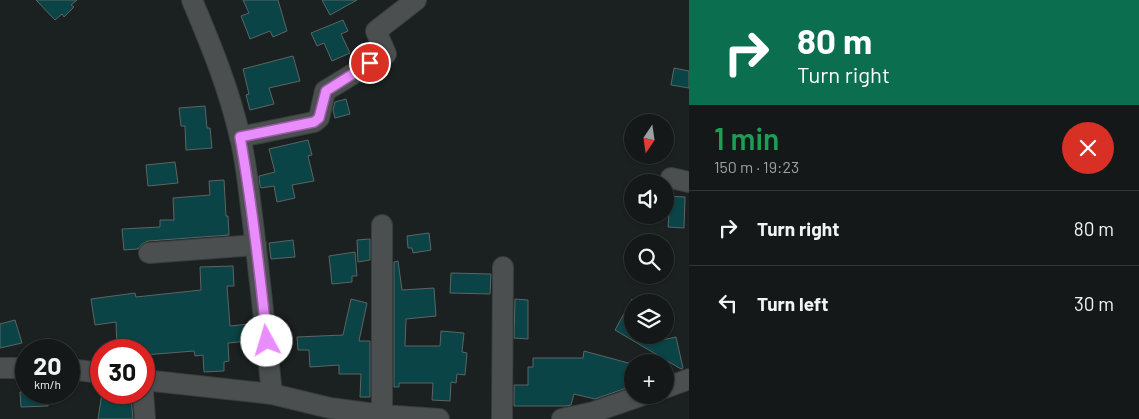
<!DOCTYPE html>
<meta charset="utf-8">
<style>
:root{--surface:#141818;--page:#212525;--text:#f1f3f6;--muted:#9da0a2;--line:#333737}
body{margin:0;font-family:Barlow,sans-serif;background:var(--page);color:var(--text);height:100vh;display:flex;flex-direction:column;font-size:19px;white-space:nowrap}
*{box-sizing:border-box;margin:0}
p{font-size:16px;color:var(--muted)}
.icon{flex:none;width:28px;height:28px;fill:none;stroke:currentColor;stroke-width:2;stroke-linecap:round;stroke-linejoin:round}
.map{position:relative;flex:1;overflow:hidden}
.drawer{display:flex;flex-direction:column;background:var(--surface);width:450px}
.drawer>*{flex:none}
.banner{background:#0b6e4f;color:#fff;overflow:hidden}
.needle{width:32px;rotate:193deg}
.fabs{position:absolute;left:624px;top:114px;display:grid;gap:10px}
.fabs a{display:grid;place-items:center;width:50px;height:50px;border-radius:50%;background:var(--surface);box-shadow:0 1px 4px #0004,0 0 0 1px var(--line);font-size:25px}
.speed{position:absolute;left:15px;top:339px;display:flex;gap:10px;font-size:25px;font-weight:700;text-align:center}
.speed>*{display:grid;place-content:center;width:65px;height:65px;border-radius:50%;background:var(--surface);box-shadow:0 1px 4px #0004,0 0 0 1px var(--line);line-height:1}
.speed small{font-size:12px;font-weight:400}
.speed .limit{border:8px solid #d22;background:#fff;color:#111}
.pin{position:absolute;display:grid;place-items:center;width:42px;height:42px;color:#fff;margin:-21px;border:2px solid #fff;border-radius:50%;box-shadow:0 1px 5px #0007}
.me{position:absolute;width:55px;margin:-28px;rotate:354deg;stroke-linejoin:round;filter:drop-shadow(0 0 4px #0008)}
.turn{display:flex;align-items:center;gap:18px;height:105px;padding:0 25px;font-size:22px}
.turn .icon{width:65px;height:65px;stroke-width:2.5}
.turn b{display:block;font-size:35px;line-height:42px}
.round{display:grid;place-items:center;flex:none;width:52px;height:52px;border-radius:26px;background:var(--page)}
.head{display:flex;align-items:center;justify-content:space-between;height:85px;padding:0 25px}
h1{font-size:30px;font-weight:600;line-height:38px;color:#1e9e55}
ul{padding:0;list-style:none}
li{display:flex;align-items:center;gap:15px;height:75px;padding:0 25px;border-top:1px solid var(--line)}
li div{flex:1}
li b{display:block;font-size:19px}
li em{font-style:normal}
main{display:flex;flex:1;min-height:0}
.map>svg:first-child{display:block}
.building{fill:#0a4446;stroke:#5d6464}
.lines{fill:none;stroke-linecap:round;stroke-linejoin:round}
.minor-casing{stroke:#383d3d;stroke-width:22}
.minor{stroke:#4c4f4f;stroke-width:20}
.route-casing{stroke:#985ca4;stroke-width:12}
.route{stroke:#ea8dfc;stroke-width:9}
</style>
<main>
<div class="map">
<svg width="689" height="419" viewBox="0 0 689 419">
<rect width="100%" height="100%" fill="#1b2020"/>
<g class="building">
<polygon points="36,0 77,0 71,5 74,7 64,17 62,14 55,20"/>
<polygon points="243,0 278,0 287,31 273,37 270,31 250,39 241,16 249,13"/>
<polygon points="322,0 357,0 330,15"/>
<polygon points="343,20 348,31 341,34 350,53 332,61 324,43 317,46 311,33"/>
<polygon points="293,56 300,81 269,88 274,104 250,110 246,95 249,94 243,69"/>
<polygon points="674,68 689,71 689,88 671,85"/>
<polygon points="346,99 350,114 335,118 333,110 335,102"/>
<polygon points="205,106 207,128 210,128 212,148 186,150 185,126 181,126 179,108"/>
<polygon points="308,140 312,155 308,156 314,181 292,185 295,198 277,202 274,186 261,188 260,186 259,176 275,172 269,149"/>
<polygon points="175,162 178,183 148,186 146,165"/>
<polygon points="224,180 226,216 228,216 229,235 148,241 142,244 138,249 124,250 122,229 160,227 160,220 174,220 173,198 210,195 209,181"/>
<polygon points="665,196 685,197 684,228 668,227 669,213 665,213"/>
<polygon points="429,233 431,250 413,253 412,248 408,248 407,236"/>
<polygon points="370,239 370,260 358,262 357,240"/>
<polygon points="293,240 295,257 271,259 269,243"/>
<polygon points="355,252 357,276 352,276 352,282 332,284 329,256"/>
<polygon points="398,261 402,290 434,288 436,316 406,319 405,346 440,346 441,331 464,333 462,352 467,353 465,375 457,374 456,383 451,382 450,401 432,400 433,383 399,383 399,387 394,387 394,262"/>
<polygon points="233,266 234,286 227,286 230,326 249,324 250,341 228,343 229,361 224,362 224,371 204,372 203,355 195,356 194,351 144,355 144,350 117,350 116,322 95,325 91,299 135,293 136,297 201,290 200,267"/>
<polygon points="451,273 491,274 490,294 450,293"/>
<polygon points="351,299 367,303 359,341 370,341 370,397 360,397 361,374 339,374 339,365 310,367 309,350 298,350 297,337 343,335"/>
<polygon points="515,299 528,300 528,339 514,338"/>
<polygon points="632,299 632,335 660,335 657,341 676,337 683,368 681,369 615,330"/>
<polygon points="15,320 22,343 0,348 0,324"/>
<polygon points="584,351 632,364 632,386 595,399 574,394 571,405 566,406 514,406 514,385 528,385 528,367 533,367 533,358 583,358"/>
<polygon points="20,392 47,392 48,406 21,407"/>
<polygon points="102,393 131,396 133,419 98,419"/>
</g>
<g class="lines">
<g class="minor-casing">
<g id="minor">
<path d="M192,0C211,45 229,89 240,137C247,165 249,195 253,223C260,280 266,337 272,394"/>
<polyline points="240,137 314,122 319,118 325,91 386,54 376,31 416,0"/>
<polyline points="671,178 689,182"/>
<polyline points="382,225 382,415"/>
<polyline points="149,253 256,245"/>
<polyline points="0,368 26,368"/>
<polyline points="69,369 101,373"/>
<polyline points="144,380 272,394 330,408 382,415 439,419"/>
<polyline points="665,388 689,379"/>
<polyline points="143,392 145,419"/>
<polyline points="502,419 503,267"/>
<polyline points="562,419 594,412 643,395"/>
</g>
</g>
<use href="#minor" class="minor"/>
</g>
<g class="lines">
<g class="route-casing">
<path id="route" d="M267,341C260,273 252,204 240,137L314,122L319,118L326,91L370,63"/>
</g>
<use href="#route" class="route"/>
</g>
</svg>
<div class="fabs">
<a><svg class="needle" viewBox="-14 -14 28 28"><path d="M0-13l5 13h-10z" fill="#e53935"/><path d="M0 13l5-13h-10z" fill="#9da0a2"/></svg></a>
<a><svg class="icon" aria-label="sound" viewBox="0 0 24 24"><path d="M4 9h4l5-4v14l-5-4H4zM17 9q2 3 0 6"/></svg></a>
<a><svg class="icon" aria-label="search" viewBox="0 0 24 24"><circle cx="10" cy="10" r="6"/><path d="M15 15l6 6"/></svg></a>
<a><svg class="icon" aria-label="layers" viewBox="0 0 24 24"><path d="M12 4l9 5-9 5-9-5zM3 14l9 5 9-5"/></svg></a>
<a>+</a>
</div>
<div class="speed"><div>20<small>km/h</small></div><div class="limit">30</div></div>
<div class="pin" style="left:370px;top:63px;background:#d93025"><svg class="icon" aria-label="arrive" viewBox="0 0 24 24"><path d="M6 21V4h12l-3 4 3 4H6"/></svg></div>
<svg class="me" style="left:267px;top:341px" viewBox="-20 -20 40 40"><circle r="19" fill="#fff"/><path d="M0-13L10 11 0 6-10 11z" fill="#ea8dfc"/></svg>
</div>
<section class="drawer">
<div class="banner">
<div class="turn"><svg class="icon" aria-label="right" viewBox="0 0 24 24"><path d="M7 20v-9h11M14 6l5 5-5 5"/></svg><div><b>80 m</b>Turn right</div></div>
</div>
<div class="head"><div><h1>1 min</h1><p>150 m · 19:23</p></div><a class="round" style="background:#d93025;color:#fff"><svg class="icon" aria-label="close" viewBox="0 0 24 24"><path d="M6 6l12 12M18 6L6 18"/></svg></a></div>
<ul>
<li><svg class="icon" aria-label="right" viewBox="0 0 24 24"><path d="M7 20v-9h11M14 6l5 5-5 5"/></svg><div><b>Turn right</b></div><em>80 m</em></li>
<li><svg class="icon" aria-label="left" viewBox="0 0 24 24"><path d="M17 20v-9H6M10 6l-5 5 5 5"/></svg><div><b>Turn left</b></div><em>30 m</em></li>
</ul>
</section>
</main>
